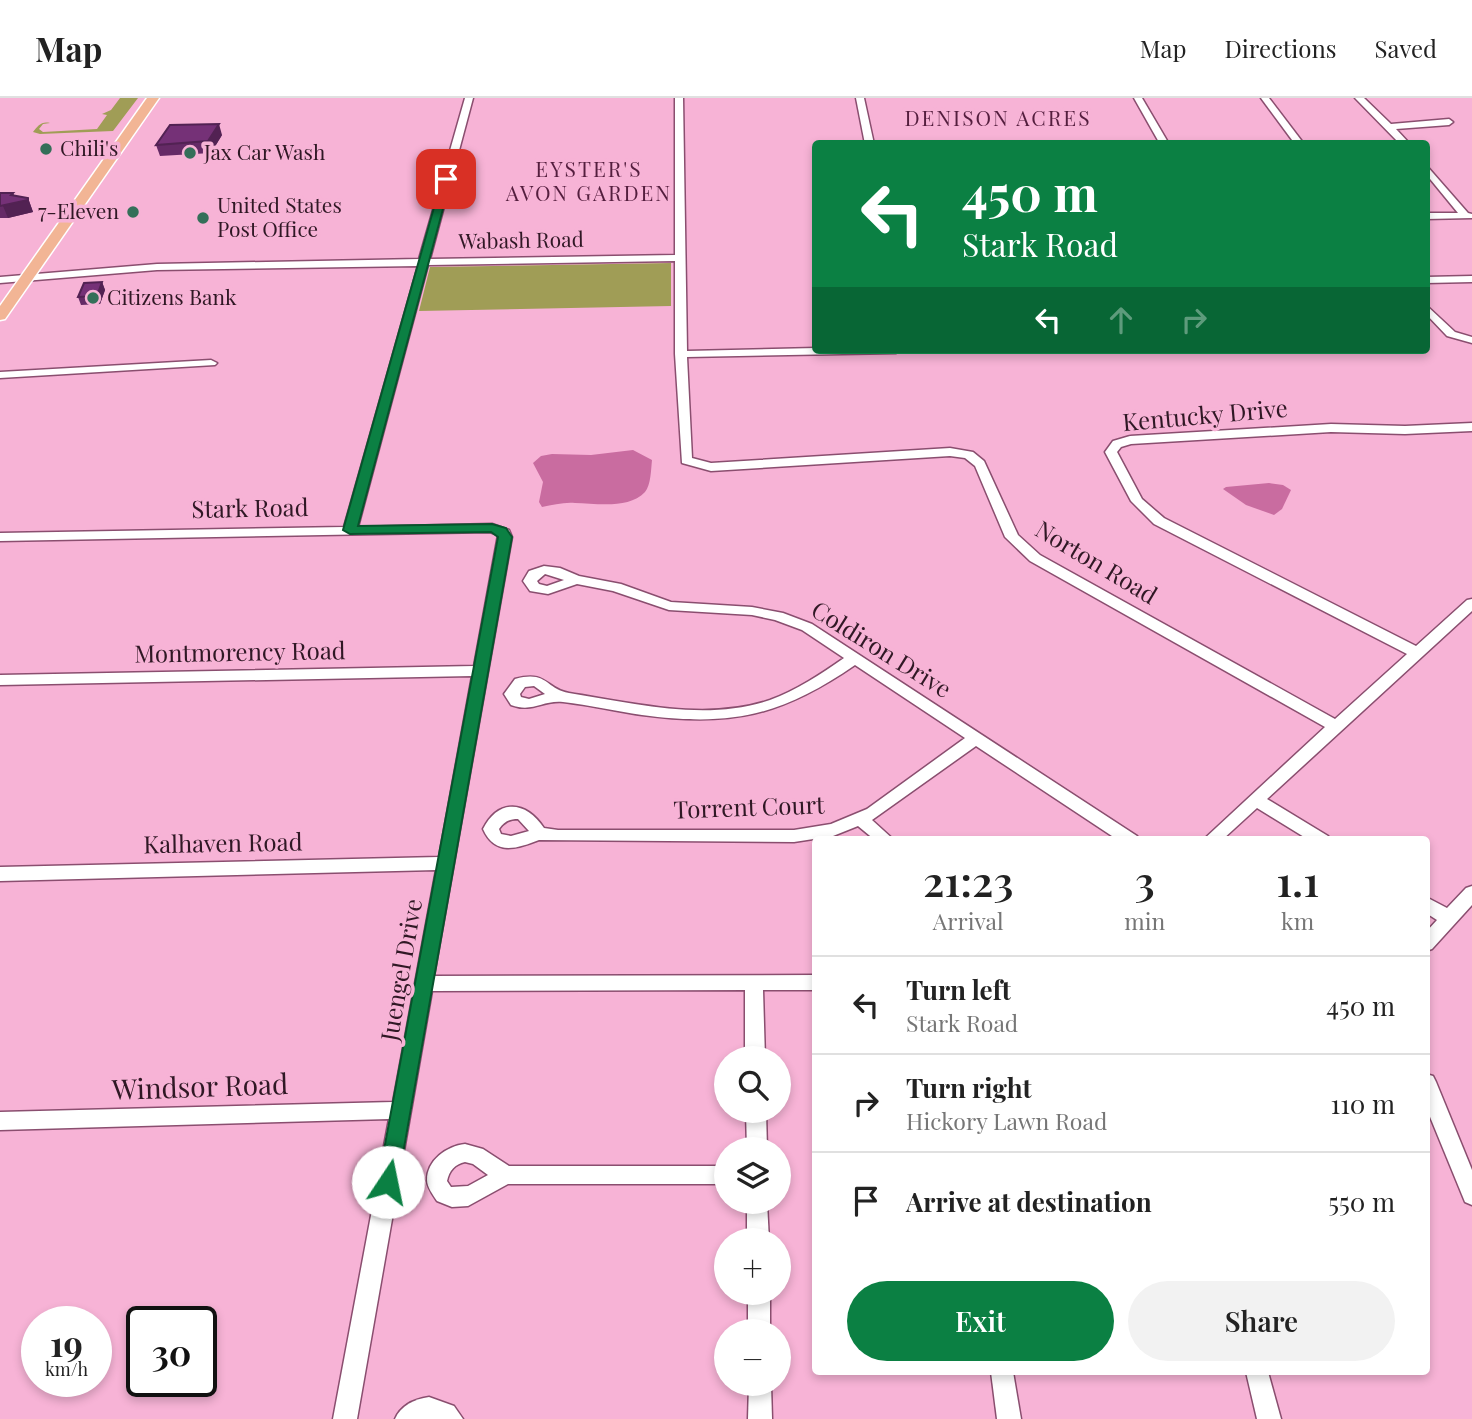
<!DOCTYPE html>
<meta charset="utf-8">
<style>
:root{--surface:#fff;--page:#f2f2f2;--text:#222;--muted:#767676;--line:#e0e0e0;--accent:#0b8043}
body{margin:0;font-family:"Playfair Display",serif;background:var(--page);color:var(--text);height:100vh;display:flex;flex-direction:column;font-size:26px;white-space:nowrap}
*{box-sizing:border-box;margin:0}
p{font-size:23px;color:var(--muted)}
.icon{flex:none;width:38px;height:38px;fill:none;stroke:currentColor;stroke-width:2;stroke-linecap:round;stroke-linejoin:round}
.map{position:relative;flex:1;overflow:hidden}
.drawer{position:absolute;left:812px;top:738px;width:618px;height:539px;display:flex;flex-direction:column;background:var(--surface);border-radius:7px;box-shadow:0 4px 10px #0003}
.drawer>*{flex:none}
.banner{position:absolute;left:812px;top:42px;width:618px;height:214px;border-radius:7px;box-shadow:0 4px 10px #0003;background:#0b8043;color:#fff;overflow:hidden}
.fabs{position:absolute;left:714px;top:948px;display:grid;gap:14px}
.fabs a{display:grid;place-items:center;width:77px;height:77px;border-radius:50%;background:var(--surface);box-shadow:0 4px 10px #0003;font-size:35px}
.speed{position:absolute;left:21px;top:1208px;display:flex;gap:14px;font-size:35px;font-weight:700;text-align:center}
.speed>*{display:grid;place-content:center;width:91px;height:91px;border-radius:50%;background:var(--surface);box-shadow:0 4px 10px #0003;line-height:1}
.speed small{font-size:18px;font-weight:400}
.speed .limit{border:4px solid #111;border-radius:10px;background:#fff;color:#111}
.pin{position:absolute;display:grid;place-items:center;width:60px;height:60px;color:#fff;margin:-30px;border-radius:14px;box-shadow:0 4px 10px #0006}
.me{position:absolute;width:77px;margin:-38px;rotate:11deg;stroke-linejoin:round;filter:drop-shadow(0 0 5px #0008)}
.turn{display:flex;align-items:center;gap:24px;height:147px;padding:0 35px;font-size:32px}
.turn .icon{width:91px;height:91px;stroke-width:2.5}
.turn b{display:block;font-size:49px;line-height:60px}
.lanes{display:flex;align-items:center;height:66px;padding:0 35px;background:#0003;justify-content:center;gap:35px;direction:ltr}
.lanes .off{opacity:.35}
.eta{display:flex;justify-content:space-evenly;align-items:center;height:119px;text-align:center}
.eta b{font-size:42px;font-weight:600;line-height:49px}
.primary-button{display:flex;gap:14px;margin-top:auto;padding:14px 35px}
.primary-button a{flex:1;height:80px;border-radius:42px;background:var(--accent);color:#fff;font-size:28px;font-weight:600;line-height:80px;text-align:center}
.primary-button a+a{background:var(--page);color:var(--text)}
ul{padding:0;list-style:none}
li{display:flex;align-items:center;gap:21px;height:98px;padding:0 35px;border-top:2px solid var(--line)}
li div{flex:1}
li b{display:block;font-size:26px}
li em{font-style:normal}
header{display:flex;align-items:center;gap:42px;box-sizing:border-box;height:98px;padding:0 35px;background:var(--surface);border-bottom:2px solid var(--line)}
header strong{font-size:33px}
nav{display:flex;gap:38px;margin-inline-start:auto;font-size:24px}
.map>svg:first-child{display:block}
.green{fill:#a09d56}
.water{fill:#c96ca0}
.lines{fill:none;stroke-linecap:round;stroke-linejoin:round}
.minor-casing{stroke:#8a4e6f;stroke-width:3}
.major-casing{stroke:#fff;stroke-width:3}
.minor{fill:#fff;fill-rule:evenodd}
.major{fill:#f2b595;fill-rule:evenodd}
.wall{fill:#652a66}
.shaded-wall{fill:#522253}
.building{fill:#753177;stroke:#522253;stroke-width:2}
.route{fill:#0b8043;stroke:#07532c;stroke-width:2}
.poi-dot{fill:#346f59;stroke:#f7b3d6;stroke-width:2.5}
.labels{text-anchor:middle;stroke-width:7;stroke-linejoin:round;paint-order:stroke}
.far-neighbourhood-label{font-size:21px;letter-spacing:2px;fill:#541e3e;stroke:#f7b3d6}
.far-poi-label{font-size:21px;fill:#301825;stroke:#f7b3d6;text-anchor:start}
.far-street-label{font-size:21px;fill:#301825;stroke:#f7b3d6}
.street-label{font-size:24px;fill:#301825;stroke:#f7b3d6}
.near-street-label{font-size:28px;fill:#301825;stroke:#f7b3d6}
</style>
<header>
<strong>Map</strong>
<nav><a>Map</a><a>Directions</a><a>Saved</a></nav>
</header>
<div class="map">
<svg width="1472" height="1321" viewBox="0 0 1472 1321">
<rect width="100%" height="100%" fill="#f7b3d6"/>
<g class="green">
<path d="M120,0H138L113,33L40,36L33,34C38,28 41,23 50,25L43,26L39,31L43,34L97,31L107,17L102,16L111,12Z"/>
<polygon points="671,165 671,208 419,213 430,169"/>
</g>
<g class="water">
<path d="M633,352L652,362C651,371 651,387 645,394C628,412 595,405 575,405C564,404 553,407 542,409L539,404L543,384L533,365L541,358L552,356L591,357Z"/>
<polygon points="1269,385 1283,387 1291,392 1282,411 1274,417 1246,407 1223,391 1226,389"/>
</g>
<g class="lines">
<g class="minor-casing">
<g id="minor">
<polygon points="465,0 473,0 430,161 675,157 675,0 683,0 687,253 816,250 902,252 896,255 687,259 692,360 711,365 950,350 973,354 984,363 1018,437 1040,457 1335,621 1407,556 1154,426 1131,403 1105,354 1113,343 1130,338 1331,326 1405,328 1472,325 1472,333 1405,336 1331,334 1131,346 1121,349 1117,354 1142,401 1164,420 1416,548 1467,502 1472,501 1472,513 1267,701 1328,738 1330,742 1309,742 1257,710 1222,742 1203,742 1325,629 1030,463 1005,439 975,368 965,360 950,358 711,373 682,365 675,256 675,163 428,167 358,429 492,426 509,432 512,439 434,878 816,877 816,892 763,892 765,961 745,961 745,892 432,893 357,1321 333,1321 389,1021 0,1032 0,1014 393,1004 436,772 0,783 0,769 439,759 472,578 0,587 0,577 474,568 498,437 490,434 0,443 0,435 344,429 418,168 157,172 0,185 0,179 157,166 419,161"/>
<polygon points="856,0 864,0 874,46 865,46"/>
<polygon points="1134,0 1142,0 1169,46 1160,46"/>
<polygon points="1261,0 1269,0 1304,46 1295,46"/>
<polygon points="1355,0 1364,0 1391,26 1449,21 1453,24 1449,27 1396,31 1410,46 1400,46"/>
<polygon points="1426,67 1468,115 1472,116 1472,120 1426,121 1426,115 1458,115 1426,76"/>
<polygon points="1472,178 1472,184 1426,185 1426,179"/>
<polygon points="1426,207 1455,234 1472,239 1472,245 1447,238 1426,216"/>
<polygon points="211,262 217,265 215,267 0,280 0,274"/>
<path d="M544,468L560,470L579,478L621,486L671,504L752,509L783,515L812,526L1137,738L1139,742H1118L976,648L872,722L894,742H875L858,728L833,738L794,744L539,742C516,751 495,758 483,731C499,700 526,703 544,730L558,732H794L831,726L867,711L965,640L855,567C781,618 731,629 642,617C616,613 589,607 563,604C542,602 533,615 511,607L504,596L515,581C548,572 545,591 569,595C633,605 706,624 770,602C797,592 821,576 844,560L802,532L775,522L752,517L669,512L613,493L577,486L548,496L530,493L523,483L529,473ZM545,476L564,482L547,488L539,486L537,483ZM534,588L545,596L529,601L521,599L520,596L525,589ZM518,721L529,733L511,738L501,736L499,731C504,724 509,721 518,721Z"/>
<polygon points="1472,788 1472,807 1432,851 1426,853 1426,834 1437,822 1426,815 1426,799 1447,810 1466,790"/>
<polygon points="1426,976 1433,978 1436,984 1472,1072 1472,1107 1465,1104 1426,1009"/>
<polygon points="746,1013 766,1013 767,1052 747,1052"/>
<path d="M465,1046L483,1051L509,1068H726V1086H508L468,1108L452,1109L437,1103C433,1097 427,1089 427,1082C427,1062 447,1048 465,1046ZM465,1064L473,1066L488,1077L468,1088L451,1089L447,1083C449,1073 455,1066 465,1064Z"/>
<polygon points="747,1104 767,1104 769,1143 747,1143"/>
<rect x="748" y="1195" width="22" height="39"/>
<polygon points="991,1274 1013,1274 1021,1321 997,1321"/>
<polygon points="1246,1274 1268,1274 1281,1321 1257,1321"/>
<polygon points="749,1286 771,1286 772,1321 748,1321"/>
<path d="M429,1299L454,1308L463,1321H395C401,1307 415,1301 429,1299Z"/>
</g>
</g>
<g class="major-casing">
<polygon id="major" points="147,0 159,0 5,221 0,222 0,208"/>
</g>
<use href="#minor" class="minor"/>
<use href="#major" class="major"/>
</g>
<g class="wall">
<polygon points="222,37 211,55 160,58 156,47"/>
<polygon points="0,95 13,95 14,98 28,100 33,114 8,120 0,120"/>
<polygon points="102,184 105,192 100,206 81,207 78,199"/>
</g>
<g class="shaded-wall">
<polygon points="219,26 222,37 211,55 208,43"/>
<polygon points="13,95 17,105 28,100 33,114 8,120 3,108"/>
<polygon points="102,184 105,192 100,206 97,198"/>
</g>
<g class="building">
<polygon points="219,26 208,43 156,47 170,27"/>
<polygon points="0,95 13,95 11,97 28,100 28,102 0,108"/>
<polygon points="102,184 97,198 78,199 84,185"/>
</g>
<polygon class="route" points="446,78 451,81 358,428 492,426 506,430 512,439 398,1084 395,1091 388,1094 381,1091 378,1084 498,439 491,434 350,436 343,432 442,81"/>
<g class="poi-dot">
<circle cx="46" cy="51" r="7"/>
<circle cx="190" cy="55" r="7"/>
<circle cx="133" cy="114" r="7"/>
<circle cx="203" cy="120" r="7"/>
<circle cx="93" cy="200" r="7"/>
</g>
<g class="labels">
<g class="far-neighbourhood-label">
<text x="998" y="28">DENISON ACRES</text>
<text x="589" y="79">EYSTER'S<tspan x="589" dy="24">AVON GARDEN</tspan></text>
</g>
<g class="far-poi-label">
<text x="60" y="58">Chili's</text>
<text x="204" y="62">Jax Car Wash</text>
<text x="217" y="115">United States<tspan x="217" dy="24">Post Office</tspan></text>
<text x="119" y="121" text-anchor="end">7-Eleven</text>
<text x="107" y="207">Citizens Bank</text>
</g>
<g class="far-street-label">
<text transform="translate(521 143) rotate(-1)" y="7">Wabash Road</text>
</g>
<g class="street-label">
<text transform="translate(1205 318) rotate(-5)" y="8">Kentucky Drive</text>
<text transform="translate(250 411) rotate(-1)" y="8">Stark Road</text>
<text transform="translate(1096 465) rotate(31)" y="8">Norton Road</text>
<text transform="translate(881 552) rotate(32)" y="8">Coldiron Drive</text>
<text transform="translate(240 555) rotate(-1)" y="8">Montmorency Road</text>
<text transform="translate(749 710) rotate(-2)" y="8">Torrent Court</text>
<text transform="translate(223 746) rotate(-1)" y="8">Kalhaven Road</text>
<text transform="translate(402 872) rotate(-80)" y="8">Juengel Drive</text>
</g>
<g class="near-street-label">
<text transform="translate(200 989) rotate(-2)" y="10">Windsor Road</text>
</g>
</g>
</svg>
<div class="fabs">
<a><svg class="icon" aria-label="search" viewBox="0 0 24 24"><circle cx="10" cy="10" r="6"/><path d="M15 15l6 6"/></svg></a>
<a><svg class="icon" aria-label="layers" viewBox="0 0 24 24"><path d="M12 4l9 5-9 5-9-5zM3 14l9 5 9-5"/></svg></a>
<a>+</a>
<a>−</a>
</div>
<div class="speed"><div>19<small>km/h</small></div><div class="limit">30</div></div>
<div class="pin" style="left:446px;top:81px;background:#d93025"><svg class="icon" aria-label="arrive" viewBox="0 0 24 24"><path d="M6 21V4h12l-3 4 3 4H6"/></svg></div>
<svg class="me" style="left:388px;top:1084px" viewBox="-20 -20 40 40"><circle r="19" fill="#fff"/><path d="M0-13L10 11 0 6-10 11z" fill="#0b8043"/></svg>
<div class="banner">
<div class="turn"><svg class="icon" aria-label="left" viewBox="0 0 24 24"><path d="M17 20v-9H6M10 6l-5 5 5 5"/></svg><div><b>450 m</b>Stark Road</div></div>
<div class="lanes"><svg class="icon" aria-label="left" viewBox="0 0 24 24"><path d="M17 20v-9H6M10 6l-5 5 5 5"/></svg><svg class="icon off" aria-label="ahead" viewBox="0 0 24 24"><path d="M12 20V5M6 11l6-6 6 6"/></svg><svg class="icon off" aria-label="right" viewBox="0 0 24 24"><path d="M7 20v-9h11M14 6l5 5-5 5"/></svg></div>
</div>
<section class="drawer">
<div class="eta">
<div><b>21:23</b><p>Arrival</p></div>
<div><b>3</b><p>min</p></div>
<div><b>1.1</b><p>km</p></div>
</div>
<ul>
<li><svg class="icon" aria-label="left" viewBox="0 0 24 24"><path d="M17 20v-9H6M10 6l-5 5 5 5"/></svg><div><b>Turn left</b><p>Stark Road</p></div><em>450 m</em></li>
<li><svg class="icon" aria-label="right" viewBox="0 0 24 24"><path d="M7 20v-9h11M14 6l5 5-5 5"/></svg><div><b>Turn right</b><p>Hickory Lawn Road</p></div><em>110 m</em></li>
<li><svg class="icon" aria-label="arrive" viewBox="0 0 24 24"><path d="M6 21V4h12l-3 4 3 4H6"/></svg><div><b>Arrive at destination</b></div><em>550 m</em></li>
</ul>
<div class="primary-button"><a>Exit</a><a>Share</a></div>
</section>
</div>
